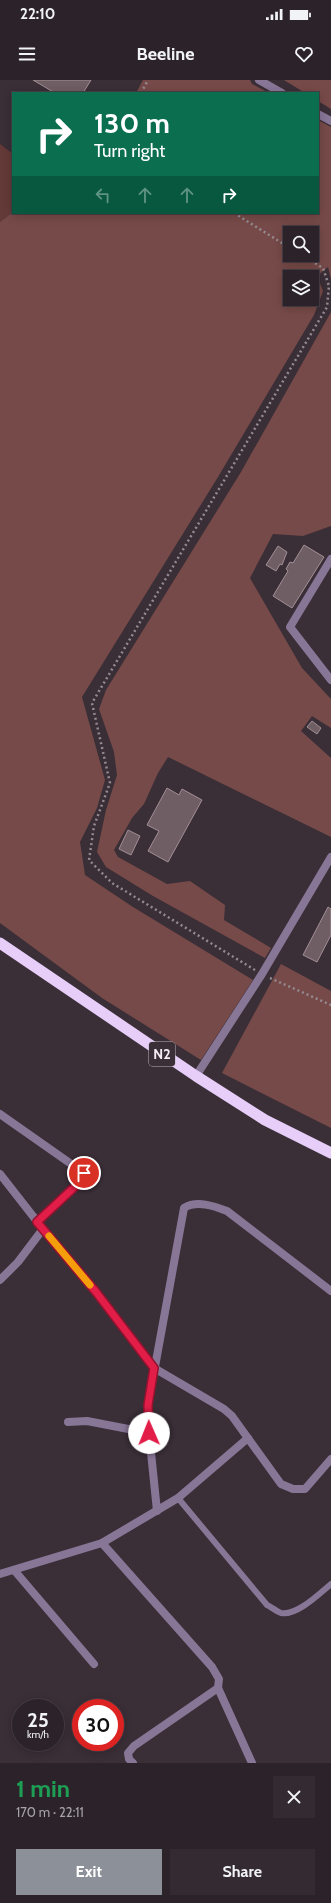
<!DOCTYPE html>
<meta charset="utf-8">
<style>
:root{--surface:#2c2229;--page:#342a31;--text:#f1f3f6;--muted:#a6a4a8;--line:#483f46;--accent:#8c9099}
body{margin:0;font-family:Cabin,sans-serif;background:var(--page);color:var(--text);height:100vh;display:flex;flex-direction:column;font-size:15px;white-space:nowrap}
*{box-sizing:border-box;margin:0}
p{font-size:13px;color:var(--muted)}
.icon{flex:none;width:22px;height:22px;fill:none;stroke:currentColor;stroke-width:2;stroke-linecap:round;stroke-linejoin:round}
.map{position:relative;height:1683px;overflow:hidden}
.side{display:flex;flex-direction:column;background:var(--surface);flex:1}
.side>*{flex:none}
.hud{position:absolute;left:12px;top:12px;width:307px;height:122px;border-radius:0px;box-shadow:0 2px 10px #0003,0 0 0 1px var(--line);background:#0b6e4f;color:#fff;overflow:hidden}
.controls{position:absolute;left:283px;top:146px;display:grid;gap:8px}
.controls a{display:grid;place-items:center;width:36px;height:36px;border-radius:0px;background:var(--surface);box-shadow:0 2px 10px #0003,0 0 0 1px var(--line);font-size:20px}
.speed{position:absolute;left:12px;top:1619px;display:flex;gap:8px;font-size:20px;font-weight:700;text-align:center}
.speed>*{display:grid;place-content:center;width:52px;height:52px;border-radius:50%;background:var(--surface);box-shadow:0 2px 10px #0003,0 0 0 1px var(--line);line-height:1}
.speed small{font-size:10px;font-weight:400}
.speed .limit{border:6px solid #d22;background:#fff;color:#111}
.pin{position:absolute;display:grid;place-items:center;width:34px;height:34px;color:#fff;margin:-17px;border:2px solid #fff;border-radius:50%;box-shadow:0 1px 4px #0007}
.me{position:absolute;width:44px;margin:-22px;rotate:359deg;stroke-linejoin:round;filter:drop-shadow(0 0 3px #0008)}
.turn{display:flex;align-items:center;gap:14px;height:84px;padding:0 16px;font-size:18px}
.turn .icon{width:52px;height:52px;stroke-width:2.5}
.turn b{display:block;font-size:28px;line-height:34px}
.lanes{display:flex;align-items:center;height:38px;padding:0 16px;background:#0003;justify-content:center;gap:20px;direction:ltr}
.lanes .off{opacity:.35}
.round{display:grid;place-items:center;flex:none;width:42px;height:42px;border-radius:0px;background:var(--page)}
.head{display:flex;align-items:center;justify-content:space-between;height:68px;padding:0 16px}
h1{font-size:24px;font-weight:700;line-height:30px;color:#1e9e55}
.action{display:flex;gap:8px;margin-top:auto;padding:8px 16px}
.action a{flex:1;height:46px;border-radius:0px;background:var(--accent);color:#fff;font-size:16px;font-weight:700;line-height:46px;text-align:center}
.action a+a{background:var(--page);color:var(--text)}
.status{display:flex;justify-content:space-between;align-items:center;height:28px;padding:0 20px;background:var(--surface);direction:ltr}
.status svg{height:11px;fill:currentColor}
header{display:flex;justify-content:space-between;align-items:center;height:52px;padding:0 16px;background:var(--surface);font-size:18px;font-weight:700}
.map>svg:first-child{display:block}
.green{fill:#643a38}
.forest{fill:#764a48;fill-rule:evenodd}
.building{fill:#6f5e63;stroke:#a28f95}
.lines{fill:none;stroke-linecap:round;stroke-linejoin:round}
.path{stroke:#958a92;stroke-width:2.5;stroke-dasharray:2 3;stroke-linecap:butt}
.service{stroke:#887697;stroke-width:6}
.minor{stroke:#887697;stroke-width:8}
.trunk{stroke:#e6cef9;stroke-width:11}
.route-casing{stroke:#92132f;stroke-width:10}
.route{stroke:#e11d48;stroke-width:7}
.slow{stroke:#f59e0b;stroke-width:7}
.labels{text-anchor:middle;stroke-width:4;stroke-linejoin:round;paint-order:stroke}
.shield{fill:#3a2e37;stroke:#beb4bb;stroke-width:1}
.shield-label{font-size:14px;font-weight:bold;fill:#f6eef4}
</style>
<div class="status"><b>22:10</b><svg viewBox="0 0 49 12"><path d="M0 12V9h3v3zM5 12V6h3v6zM10 12V3h3v9zM15 12V0h3v12zM26 1h20v11H26zM47 4h2v5h-2z"/></svg></div>
<header><svg class="icon" aria-label="menu" viewBox="0 0 24 24"><path d="M4 6h16M4 12h16M4 18h16"/></svg>Beeline<svg class="icon" aria-label="heart" viewBox="0 0 24 24"><path d="M12 20l-8-8c-3-5 5-10 8-4 3-6 11-1 8 4z"/></svg></header>
<div class="map">
<svg width="331" height="1683" viewBox="0 0 331 1683">
<rect width="100%" height="100%" fill="#3a2e37"/>
<polygon class="green" points="0,64 13,74 13,132 0,142"/>
<g class="forest">
<polygon points="143,0 250,0 252,4 269,13 136,13"/>
<polygon points="284,0 331,0 331,29 318,21 318,13 305,13"/>
<path d="M318,40L331,47V199L328,187L317,196L323,211L314,235L218,397L82,617L105,700L97,728L80,762L85,795L133,827L253,900L201,980L102,918L0,843V142L13,132L318,133ZM290,153H312V175H290ZM290,197H312V219H290Z"/>
<polygon points="331,232 331,446 303,456 273,454 250,498 302,588 331,619 331,648 312,636 301,651 331,678 331,757 168,677 158,693 144,724 132,738 114,770 118,777 167,804 190,801 225,825 224,840 271,868 265,878 153,816 106,787 97,772 106,730 117,695 114,672 99,629 106,610 241,392"/>
<polygon points="281,884 331,911 331,1048 222,993"/>
</g>
<g class="building">
<polygon points="33,0 91,0 83,13 55,13"/>
<polygon points="304,465 324,477 292,528 273,516 288,491 286,489 290,482 293,483"/>
<polygon points="278,466 287,472 282,485 280,484 276,491 266,485"/>
<polygon points="312,641 321,648 317,654 307,647"/>
<polygon points="167,708 179,715 182,709 202,720 168,782 148,771 159,751 147,745"/>
<polygon points="128,750 140,756 131,775 119,769"/>
<polygon points="328,827 331,829 331,855 317,882 303,875"/>
</g>
<g class="lines">
<g class="path">
<polyline points="141,13 148,0"/>
<polyline points="234,133 290,168"/>
<polyline points="255,890 112,803 89,780 94,746 110,703 92,623 327,227 329,206 323,188 301,175"/>
<polyline points="270,898 331,925"/>
</g>
<path class="service" d="M178,1418L267,1525C271,1527 276,1531 281,1533C297,1536 320,1513 331,1504"/>
<g class="minor">
<polyline points="259,0 282,13"/>
<polyline points="318,34 331,41"/>
<polyline points="331,479 290,547 331,600"/>
<polyline points="196,996 262,894 331,777"/>
<polyline points="0,1034 84,1093 85,1096 82,1100 37,1142"/>
<polyline points="0,1094 43,1149 96,1212 154,1288 224,1329 232,1336 281,1404 293,1409 305,1409 331,1379"/>
<polyline points="0,1200 18,1182 43,1149"/>
<polyline points="68,1342 87,1341 149,1353"/>
<path d="M157,1431L149,1353L148,1325L184,1128C197,1120 214,1126 227,1131L331,1211"/>
<polyline points="102,1463 212,1587 219,1599 218,1608 134,1666 128,1673 129,1679 133,1683"/>
<polyline points="14,1490 94,1584"/>
<polyline points="0,1494 102,1463 178,1418 248,1358"/>
<polyline points="218,1608 252,1683"/>
</g>
<polyline class="trunk" points="0,863 196,996 265,1040 331,1073"/>
</g>
<g class="lines">
<g class="route-casing">
<polyline id="route" points="84,1093 85,1096 82,1100 37,1142 96,1212 154,1288 148,1325 149,1353"/>
</g>
<use href="#route" class="route"/>
<polyline class="slow" points="49,1156 90,1205"/>
</g>
<g class="labels">
<rect class="shield" x="149" y="962" width="26" height="24" rx="3"/>
<g class="shield-label">
<text x="162" y="979">N2</text>
</g>
</g>
</svg>
<div class="controls">
<a><svg class="icon" aria-label="search" viewBox="0 0 24 24"><circle cx="10" cy="10" r="6"/><path d="M15 15l6 6"/></svg></a>
<a><svg class="icon" aria-label="layers" viewBox="0 0 24 24"><path d="M12 4l9 5-9 5-9-5zM3 14l9 5 9-5"/></svg></a>
</div>
<div class="speed"><div>25<small>km/h</small></div><div class="limit">30</div></div>
<div class="pin" style="left:84px;top:1093px;background:#d93025"><svg class="icon" aria-label="arrive" viewBox="0 0 24 24"><path d="M6 21V4h12l-3 4 3 4H6"/></svg></div>
<svg class="me" style="left:149px;top:1353px" viewBox="-20 -20 40 40"><circle r="19" fill="#fff"/><path d="M0-13L10 11 0 6-10 11z" fill="#e11d48"/></svg>
<div class="hud">
<div class="turn"><svg class="icon" aria-label="right" viewBox="0 0 24 24"><path d="M7 20v-9h11M14 6l5 5-5 5"/></svg><div><b>130 m</b>Turn right</div></div>
<div class="lanes"><svg class="icon off" aria-label="left" viewBox="0 0 24 24"><path d="M17 20v-9H6M10 6l-5 5 5 5"/></svg><svg class="icon off" aria-label="ahead" viewBox="0 0 24 24"><path d="M12 20V5M6 11l6-6 6 6"/></svg><svg class="icon off" aria-label="ahead" viewBox="0 0 24 24"><path d="M12 20V5M6 11l6-6 6 6"/></svg><svg class="icon" aria-label="right" viewBox="0 0 24 24"><path d="M7 20v-9h11M14 6l5 5-5 5"/></svg></div>
</div>
</div>
<section class="side">
<div class="head"><div><h1>1 min</h1><p>170 m · 22:11</p></div><a class="round"><svg class="icon" aria-label="close" viewBox="0 0 24 24"><path d="M6 6l12 12M18 6L6 18"/></svg></a></div>
<div class="action"><a>Exit</a><a>Share</a></div>
</section>
